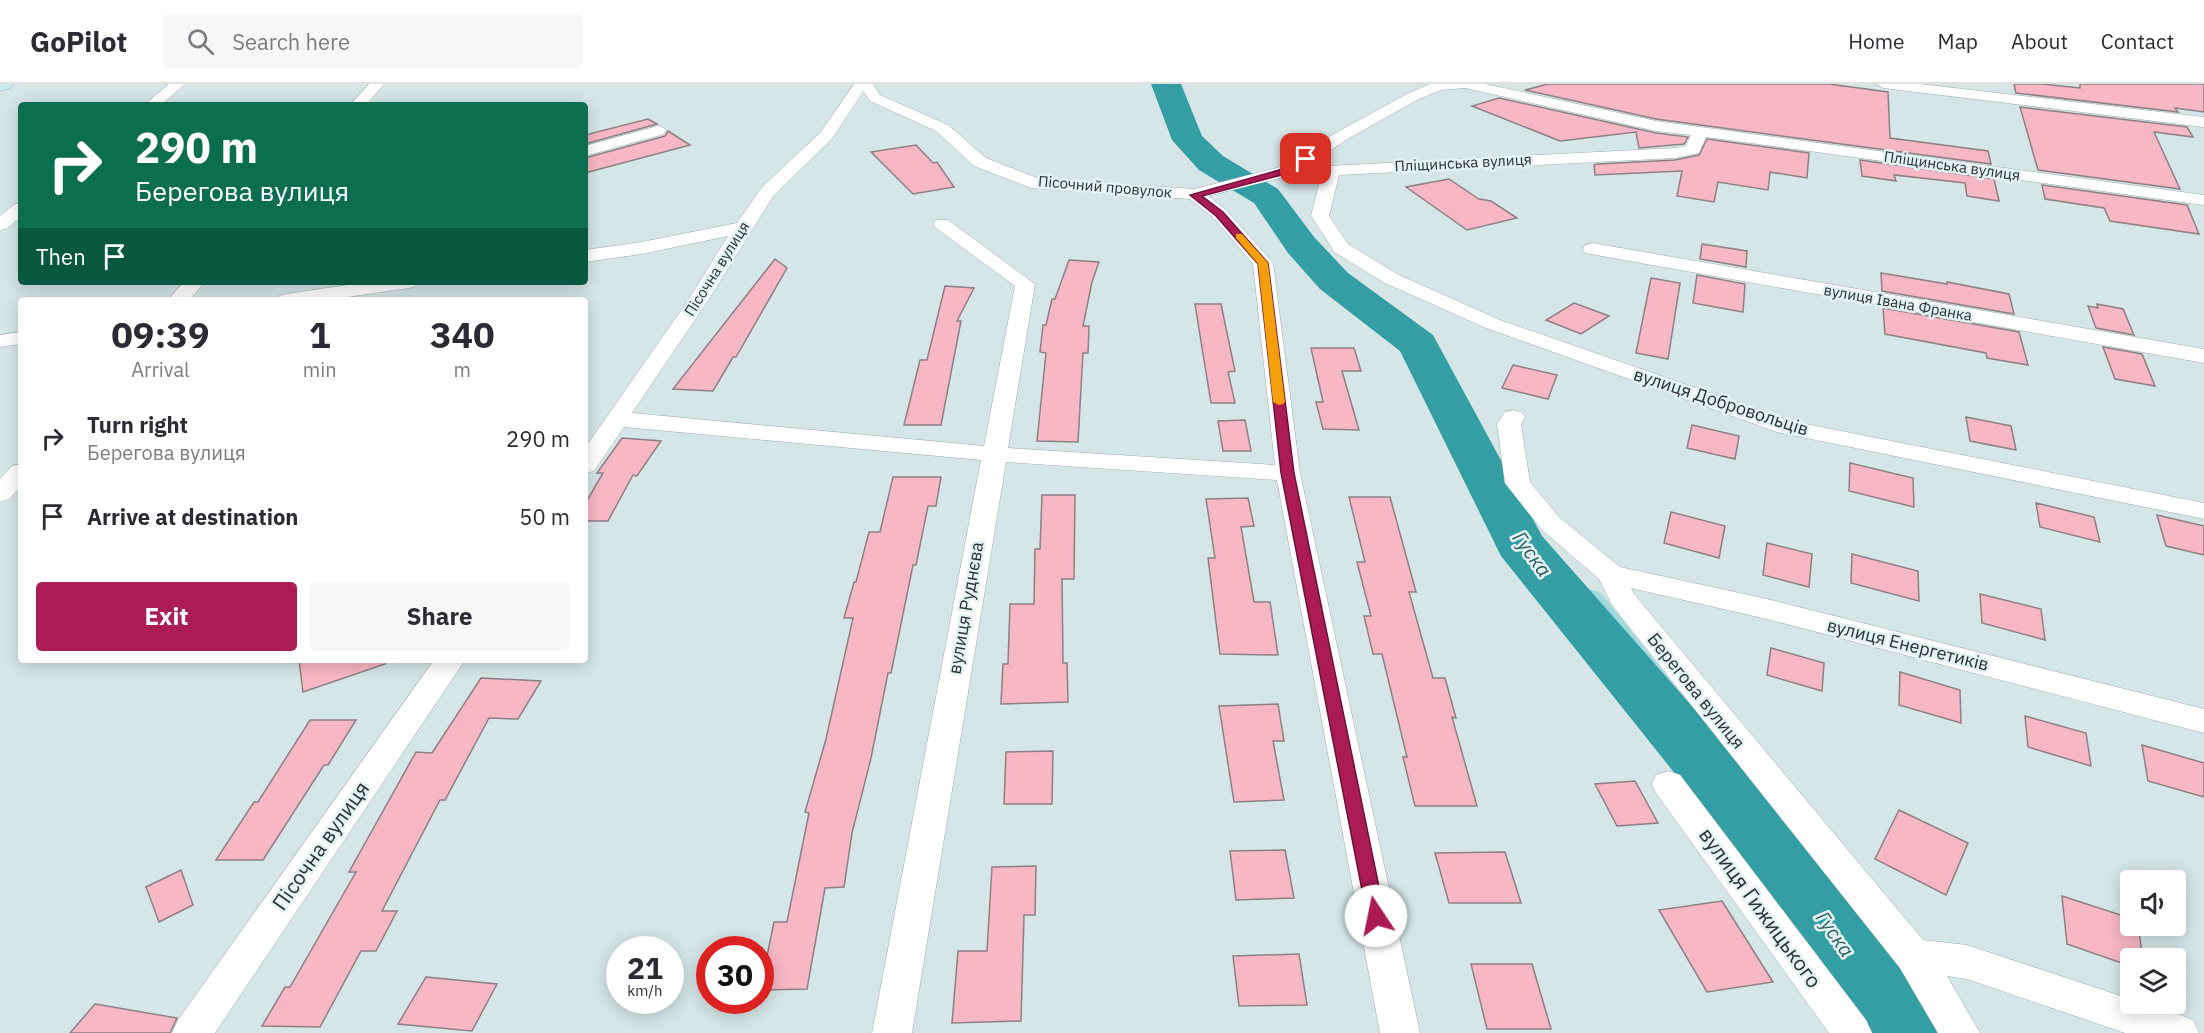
<!DOCTYPE html>
<meta charset="utf-8">
<style>
:root{--surface:#fff;--page:#f7f7f7;--text:#2b2b33;--muted:#7c7c81;--line:#e1e1e2;--accent:#ab1b54}
body{margin:0;font-family:"IBM Plex Sans",sans-serif;background:var(--page);color:var(--text);height:100vh;display:flex;flex-direction:column;font-size:22px;white-space:nowrap}
*{box-sizing:border-box;margin:0}
p{font-size:20px;color:var(--muted)}
.icon{flex:none;width:33px;height:33px;fill:none;stroke:currentColor;stroke-width:2;stroke-linecap:round;stroke-linejoin:round}
.map{position:relative;flex:1;overflow:hidden}
.side{position:absolute;left:18px;top:213px;width:570px;height:366px;display:flex;flex-direction:column;background:var(--surface);border-radius:6px;box-shadow:0 3px 15px #0003}
.side>*{flex:none}
.hud{position:absolute;left:18px;top:18px;width:570px;height:183px;border-radius:6px;box-shadow:0 3px 15px #0003;background:#0b6e4f;color:#fff;overflow:hidden}
.controls{position:absolute;left:2120px;top:786px;display:grid;gap:12px}
.controls a{display:grid;place-items:center;width:66px;height:66px;border-radius:6px;background:var(--surface);box-shadow:0 3px 15px #0003;font-size:30px}
.speed{position:absolute;left:606px;top:852px;display:flex;gap:12px;font-size:30px;font-weight:700;text-align:center}
.speed>*{display:grid;place-content:center;width:78px;height:78px;border-radius:50%;background:var(--surface);box-shadow:0 3px 15px #0003;line-height:1}
.speed small{font-size:15px;font-weight:400}
.speed .limit{border:9px solid #d22;background:#fff;color:#111}
.pin{position:absolute;display:grid;place-items:center;width:51px;height:51px;color:#fff;margin:-26px;border-radius:12px;box-shadow:0 3px 9px #0006}
.me{position:absolute;width:66px;margin:-33px;rotate:349deg;stroke-linejoin:round;filter:drop-shadow(0 0 4px #0008)}
.turn{display:flex;align-items:center;gap:21px;height:126px;padding:0 18px;font-size:27px}
.turn .icon{width:78px;height:78px;stroke-width:2.5}
.turn b{display:block;font-size:42px;line-height:51px}
.then{display:flex;align-items:center;height:57px;padding:0 18px;background:#0003;gap:12px;font-size:22px}
.eta{display:flex;justify-content:space-evenly;align-items:center;height:102px;text-align:center}
.eta b{font-size:36px;font-weight:800;line-height:42px}
.cta{display:flex;gap:12px;margin-top:auto;padding:12px 18px}
.cta a{flex:1;height:69px;border-radius:6px;background:var(--accent);color:#fff;font-size:24px;font-weight:800;line-height:69px;text-align:center}
.cta a+a{background:var(--page);color:var(--text)}
ul{padding:0;list-style:none}
li{display:flex;align-items:center;gap:18px;height:78px;padding:0 18px}
li div{flex:1}
li b{display:block;font-size:22px}
li em{font-style:normal}
header{display:flex;align-items:center;gap:36px;box-sizing:border-box;height:84px;padding:0 30px;background:var(--surface);border-bottom:2px solid var(--line)}
header strong{font-size:28px}
nav{display:flex;gap:33px;margin-inline-start:auto;font-size:21px}
.search{width:420px;height:54px;background:var(--page);display:flex;align-items:center;gap:15px;box-sizing:border-box;padding:0 21px;border-radius:6px;color:var(--muted);font-size:22px}
.map>svg:first-child{display:block}
.green{fill:#a0d8db}
.lines{fill:none;stroke-linecap:round;stroke-linejoin:round}
.river{fill:#339fa5;fill-rule:evenodd}
.building{fill:#f7b7c5;stroke:#8d8083;stroke-width:1.5}
.minor-casing{stroke:#9dacad;stroke-width:1}
.secondary-casing{stroke:#9dacad;stroke-width:1}
.minor{fill:#fff;fill-rule:evenodd}
.secondary{fill:#cceef0;fill-rule:evenodd}
.route{fill:#ab1b54;stroke:#6f1237;stroke-width:1.5}
.slow{fill:#f59e0b}
.labels{text-anchor:middle;stroke-width:5;stroke-linejoin:round;paint-order:stroke}
.far-street-label{font-size:15px;fill:#2b3131;stroke:#e3f3f3}
.street-label{font-size:18px;fill:#2b3131;stroke:#e3f3f3}
.water-label{font-size:20px;font-style:italic;fill:#2b595c;stroke:#e3f3f3}
.near-street-label{font-size:21px;fill:#2b3131;stroke:#e3f3f3}
</style>
<header>
<strong>GoPilot</strong>
<div class="search"><svg class="icon" aria-label="search" viewBox="0 0 24 24"><circle cx="10" cy="10" r="6"/><path d="M15 15l6 6"/></svg>Search here</div>
<nav><a>Home</a><a>Map</a><a>About</a><a>Contact</a></nav>
</header>
<div class="map">
<svg width="2204" height="949" viewBox="0 0 2204 949">
<rect width="100%" height="100%" fill="#d6e5e6"/>
<polygon class="green" points="1519,482 1601,509 1909,897 1944,949 1876,949 1639,644"/>
<g class="lines">
<polygon class="river" points="1151,0 1181,0 1202,52 1223,72 1278,105 1314,153 1348,189 1433,251 1542,452 1789,732 1905,887 1938,923 1949,949 1861,949 1741,772 1501,472 1400,267 1320,205 1288,169 1254,119 1199,86 1172,56"/>
</g>
<g class="building">
<polygon points="1548,0 1829,0 1888,8 1890,54 1988,67 1991,80 1656,35 1525,6"/>
<polygon points="2014,0 2042,0 2080,4 2080,0 2204,0 2204,28 2175,24 2178,28 2016,9"/>
<polygon points="1499,14 1656,49 1688,53 1684,60 1639,64 1636,48 1560,57 1472,22"/>
<polygon points="2020,23 2187,43 2193,53 2154,48 2180,105 2038,86"/>
<polygon points="648,35 657,40 585,60 585,51"/>
<polygon points="668,47 690,61 585,89 585,74 665,52"/>
<polygon points="1707,55 1809,69 1807,94 1770,88 1768,106 1718,98 1714,118 1677,112 1682,87 1595,91 1594,81 1598,80 1675,76 1699,71"/>
<polygon points="916,61 933,79 937,78 954,103 913,110 871,68"/>
<polygon points="1860,76 1994,95 1999,117 1967,112 1965,99 1894,91 1896,97 1862,92"/>
<polygon points="1449,95 1479,115 1491,117 1517,134 1467,146 1406,103"/>
<polygon points="2042,101 2187,121 2199,150 2110,137 2104,124 2045,115"/>
<polygon points="1702,160 1747,167 1746,183 1700,175"/>
<polygon points="775,175 787,184 736,273 733,273 713,307 673,305"/>
<polygon points="1069,176 1099,178 1092,198 1083,242 1089,242 1088,269 1083,269 1078,358 1037,357 1046,269 1040,268 1043,241 1046,241 1052,215 1055,215"/>
<polygon points="1881,189 1947,200 1947,198 2009,210 2014,230 1882,207"/>
<polygon points="1697,191 1745,200 1743,228 1693,219"/>
<polygon points="1651,194 1680,199 1668,275 1636,269"/>
<polygon points="945,202 974,204 957,237 961,237 941,341 904,341 920,276 927,276"/>
<polygon points="1574,219 1609,232 1581,250 1546,236"/>
<polygon points="1195,220 1221,220 1235,287 1228,288 1235,319 1211,319"/>
<polygon points="2097,220 2123,225 2134,251 2096,244 2088,222 2098,224"/>
<polygon points="1883,224 2019,248 2028,281 1987,274 1986,269 1885,250"/>
<polygon points="2103,263 2142,270 2155,302 2115,295"/>
<polygon points="1311,264 1354,264 1361,287 1342,287 1359,346 1323,345 1316,318 1323,318"/>
<polygon points="1513,281 1557,291 1548,315 1502,304"/>
<polygon points="1966,333 2011,342 2016,366 1970,357"/>
<polygon points="1245,336 1251,367 1223,367 1218,337"/>
<polygon points="1692,341 1739,352 1735,375 1687,364"/>
<polygon points="622,354 661,357 637,392 633,391 608,437 585,437 585,420 603,389 597,389"/>
<polygon points="1850,379 1913,394 1914,423 1849,407"/>
<polygon points="893,393 941,393 936,422 928,422 916,481 913,481 891,589 888,589 871,674 852,749 844,803 825,804 807,905 760,906 774,838 787,838 809,729 805,728 826,655 853,534 844,534 854,498 856,498 869,448 880,448"/>
<polygon points="1042,411 1075,411 1074,495 1062,495 1063,579 1067,579 1068,618 1001,620 1003,580 1008,580 1010,520 1034,520 1035,465 1040,465"/>
<polygon points="1349,413 1390,413 1416,508 1409,508 1433,594 1445,594 1456,634 1452,633 1477,722 1415,722 1403,673 1407,673 1382,570 1373,570 1364,532 1371,532 1357,478 1365,478"/>
<polygon points="1248,414 1254,442 1241,443 1254,518 1270,518 1278,571 1220,570 1208,474 1215,474 1206,415"/>
<polygon points="2036,419 2094,433 2100,458 2040,443"/>
<polygon points="1671,428 1725,442 1719,474 1664,459"/>
<polygon points="2157,431 2204,442 2204,471 2166,462"/>
<polygon points="1767,459 1812,470 1809,503 1763,491"/>
<polygon points="1852,470 1918,487 1919,517 1851,499"/>
<polygon points="1980,510 2041,525 2045,556 1982,539"/>
<polygon points="1771,564 1824,579 1822,607 1767,591"/>
<polygon points="299,576 385,576 385,580 303,608"/>
<polygon points="1900,588 1960,606 1961,639 1899,621"/>
<polygon points="481,594 541,597 518,635 489,634 445,716 440,716 382,827 397,827 376,867 361,867 320,943 262,942 285,903 290,903 356,788 349,788 416,668 432,669"/>
<polygon points="1278,620 1284,657 1273,657 1284,716 1234,718 1219,622"/>
<polygon points="2025,632 2086,649 2091,682 2028,663"/>
<polygon points="310,636 356,636 328,681 324,681 263,776 216,776 254,718 258,718"/>
<polygon points="2142,661 2204,679 2204,713 2148,697"/>
<polygon points="1053,667 1052,720 1004,720 1006,668"/>
<polygon points="1635,697 1658,739 1617,742 1595,700"/>
<polygon points="1899,726 1968,759 1946,811 1875,775"/>
<polygon points="1285,766 1294,814 1236,816 1230,767"/>
<polygon points="1505,768 1521,819 1449,819 1435,769"/>
<polygon points="1036,782 1035,831 1024,831 1021,937 952,939 958,867 987,867 992,783"/>
<polygon points="181,786 193,821 159,838 146,803"/>
<polygon points="2062,812 2130,834 2130,842 2138,842 2143,874 2130,874 2130,882 2067,860"/>
<polygon points="1722,817 1773,898 1707,908 1659,826"/>
<polygon points="1299,870 1307,921 1239,922 1233,872"/>
<polygon points="1471,880 1532,880 1551,945 1487,945"/>
<polygon points="426,893 497,900 472,947 398,940"/>
<polygon points="95,920 177,934 170,949 70,949"/>
</g>
<g class="lines">
<g class="minor-casing">
<g id="minor">
<polygon points="169,0 185,0 161,21 144,21"/>
<polygon points="369,0 384,0 366,21 350,21"/>
<path d="M854,0H873L880,11L948,41L986,74L1040,95L1195,105L1280,83L1339,47L1407,10L1430,0H1485L1656,37L2204,111V121L1706,53L1699,69L1675,74L1339,91L1329,132L1348,160L1399,191L1500,236L1791,337L2204,419V435L1777,348L1486,244L1385,199L1334,168L1332,164L1311,132L1321,92L1309,91L1307,87L1309,83L1675,64L1686,62L1691,51L1656,47L1465,4L1441,6L1417,16L1351,53L1292,91L1208,112L1226,126L1273,179L1300,389L1420,949H1380L1277,396L1006,378L912,949H872L981,376L624,343L594,387L585,389V364L689,215L728,152L642,170L585,178V166L642,158L737,139L762,103L820,49ZM863,7L870,17L936,47L974,82L1031,104L1190,115L1214,134L1253,180L1275,381L1008,364L1035,200L948,136H936L933,140L936,144L1015,202L984,362L632,329L709,215L774,111L832,55Z"/>
<polygon points="1876,0 1920,0 2204,33 2204,43 1883,4"/>
<polygon points="658,42 664,44 666,47 664,50 585,72 585,62"/>
<polygon points="21,119 21,133 6,145 0,146 0,132 15,120"/>
<polygon points="1592,159 2204,265 2204,279 1585,169 1583,165 1585,161"/>
<polygon points="184,198 205,198 189,216 168,216"/>
<polygon points="368,198 419,198 416,202 409,204 327,216 276,216 279,212 286,210"/>
<polygon points="21,248 21,260 0,263 0,251"/>
<path d="M1513,326L1521,328L1525,333L1521,340L1530,398L1560,434L1620,483L1767,515L2204,625V649L1767,535L1631,504L1634,510L1923,856L1967,861L2130,915V920C2152,920 2172,928 2193,936L2199,949H2125L1967,895L1947,892L1980,949H1938L1900,884L1612,521L1599,495L1542,446L1505,399L1497,340L1505,328Z"/>
<polygon points="21,380 21,402 9,415 0,418 0,395 12,382"/>
<polygon points="434,576 465,576 215,949 172,949 178,936"/>
<polygon points="1668,687 1680,691 1866,936 1872,949 1829,949 1656,709 1652,700 1656,691"/>
</g>
</g>
<g class="secondary-casing">
<polygon id="secondary" points="0,0 13,0 10,4 0,7"/>
</g>
<use href="#minor" class="minor"/>
<use href="#secondary" class="secondary"/>
</g>
<polygon class="route" points="1306,72 1310,75 1309,76 1289,89 1202,112 1223,128 1268,179 1294,389 1385,832 1383,838 1376,840 1370,838 1367,832 1281,389 1258,180 1216,132 1190,111 1283,85"/>
<polygon class="slow" points="1236,150 1242,150 1268,179 1285,318 1283,320 1279,321 1273,318 1258,180 1236,154"/>
<g class="labels">
<g class="far-street-label">
<text transform="translate(1463 79) rotate(-3)" y="5">Пліщинська вулиця</text>
<text transform="translate(1952 82) rotate(8)" y="5">Пліщинська вулиця</text>
<text transform="translate(1105 103) rotate(5)" y="5">Пісочний провулок</text>
<text transform="translate(717 185) rotate(-58)" y="5">Пісочна вулиця</text>
<text transform="translate(1898 219) rotate(10)" y="5">вулиця Івана Франка</text>
</g>
<g class="street-label">
<text transform="translate(1721 318) rotate(18)" y="6">вулиця Добровольців</text>
<text transform="translate(966 524) rotate(-80)" y="6">вулиця Руднєва</text>
<text transform="translate(1908 561) rotate(14)" y="6">вулиця Енергетиків</text>
<text transform="translate(1696 607) rotate(51)" y="6">Берегова вулиця</text>
</g>
<g class="water-label">
<text transform="translate(1532 470) rotate(54)" y="7">Гуска</text>
<text transform="translate(1835 850) rotate(55)" y="7">Гуска</text>
</g>
<g class="near-street-label">
<text transform="translate(321 762) rotate(-55)" y="7">Пісочна вулиця</text>
<text transform="translate(1760 824) rotate(54)" y="7">вулиця Гижицького</text>
</g>
</g>
</svg>
<div class="controls">
<a><svg class="icon" aria-label="sound" viewBox="0 0 24 24"><path d="M4 9h4l5-4v14l-5-4H4zM17 9q2 3 0 6"/></svg></a>
<a><svg class="icon" aria-label="layers" viewBox="0 0 24 24"><path d="M12 4l9 5-9 5-9-5zM3 14l9 5 9-5"/></svg></a>
</div>
<div class="speed"><div>21<small>km/h</small></div><div class="limit">30</div></div>
<div class="pin" style="left:1306px;top:75px;background:#d93025"><svg class="icon" aria-label="arrive" viewBox="0 0 24 24"><path d="M6 21V4h12l-3 4 3 4H6"/></svg></div>
<svg class="me" style="left:1376px;top:832px" viewBox="-20 -20 40 40"><circle r="19" fill="#fff"/><path d="M0-13L10 11 0 6-10 11z" fill="#ab1b54"/></svg>
<div class="hud">
<div class="turn"><svg class="icon" aria-label="right" viewBox="0 0 24 24"><path d="M7 20v-9h11M14 6l5 5-5 5"/></svg><div><b>290 m</b>Берегова вулиця</div></div>
<div class="then">Then<svg class="icon" aria-label="arrive" viewBox="0 0 24 24"><path d="M6 21V4h12l-3 4 3 4H6"/></svg></div>
</div>
<section class="side">
<div class="eta">
<div><b>09:39</b><p>Arrival</p></div>
<div><b>1</b><p>min</p></div>
<div><b>340</b><p>m</p></div>
</div>
<ul>
<li><svg class="icon" aria-label="right" viewBox="0 0 24 24"><path d="M7 20v-9h11M14 6l5 5-5 5"/></svg><div><b>Turn right</b><p>Берегова вулиця</p></div><em>290 m</em></li>
<li><svg class="icon" aria-label="arrive" viewBox="0 0 24 24"><path d="M6 21V4h12l-3 4 3 4H6"/></svg><div><b>Arrive at destination</b></div><em>50 m</em></li>
</ul>
<div class="cta"><a>Exit</a><a>Share</a></div>
</section>
</div>
